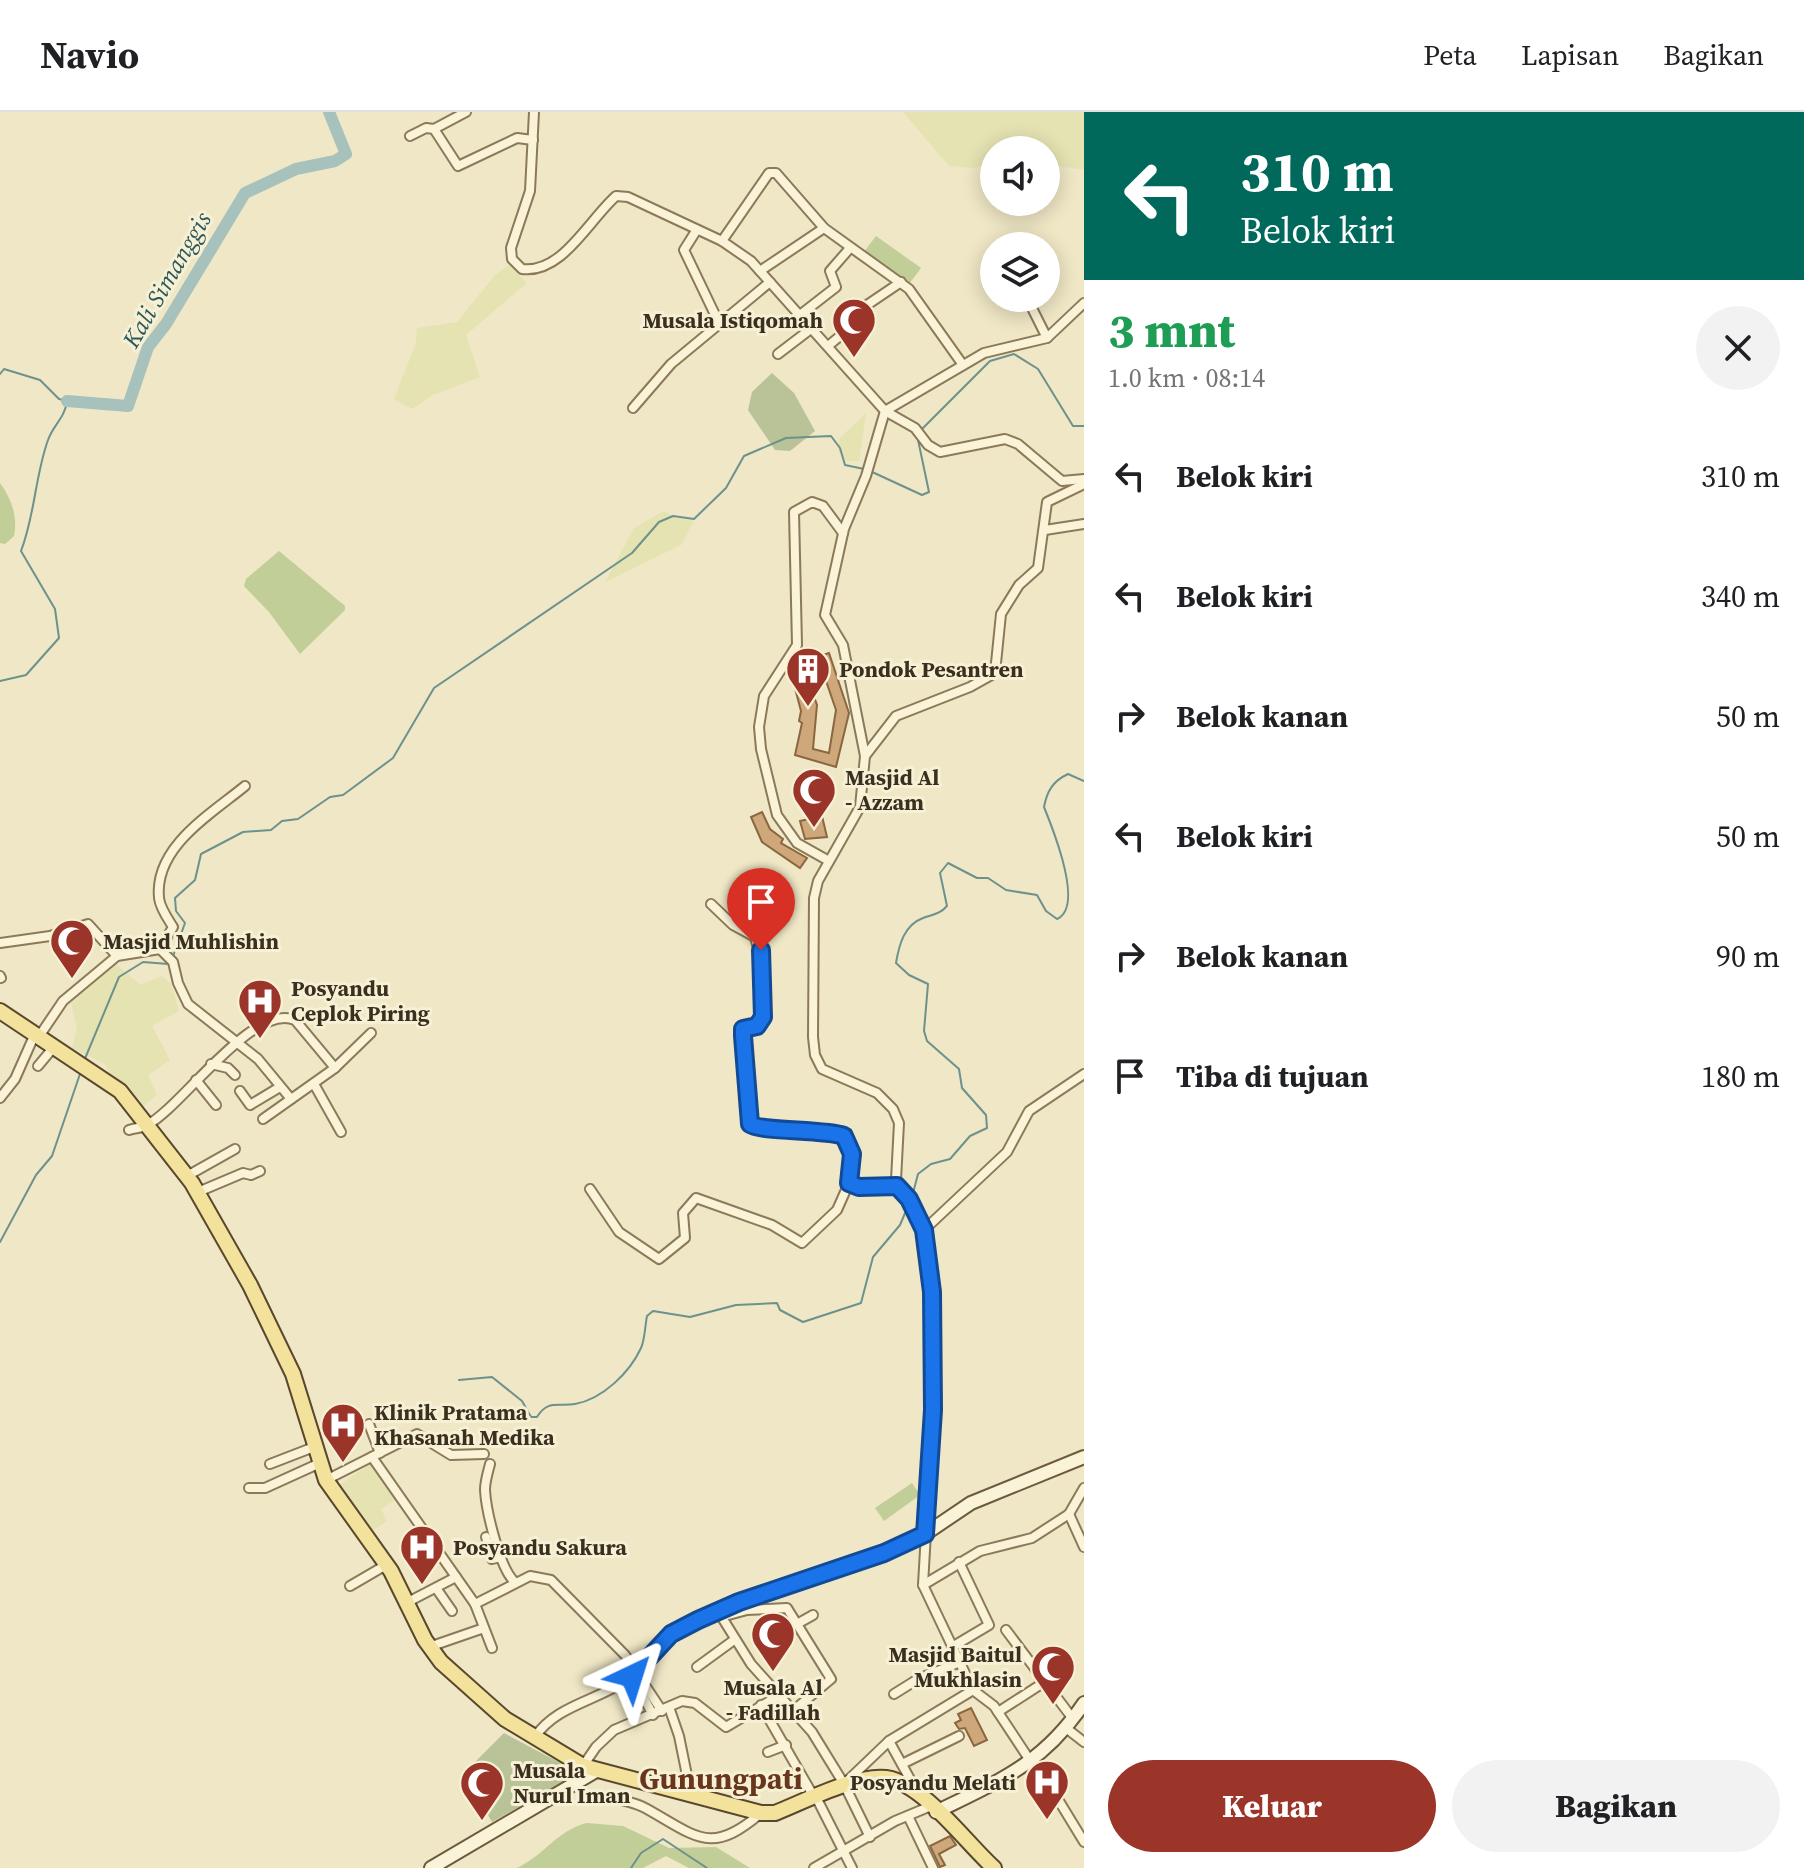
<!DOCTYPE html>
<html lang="id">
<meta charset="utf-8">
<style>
:root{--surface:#fff;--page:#f2f2f2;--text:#202124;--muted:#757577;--line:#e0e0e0;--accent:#9b3529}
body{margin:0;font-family:"Source Serif 4",serif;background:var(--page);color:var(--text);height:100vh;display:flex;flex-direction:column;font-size:30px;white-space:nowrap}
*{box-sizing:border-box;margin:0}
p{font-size:26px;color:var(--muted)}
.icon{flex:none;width:44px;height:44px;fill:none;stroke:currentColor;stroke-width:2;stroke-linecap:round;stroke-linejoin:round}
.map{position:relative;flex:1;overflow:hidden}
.side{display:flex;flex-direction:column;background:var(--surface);width:720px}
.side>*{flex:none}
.guide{background:#00695c;color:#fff;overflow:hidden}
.tools{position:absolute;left:980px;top:24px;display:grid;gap:16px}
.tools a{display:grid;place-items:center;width:80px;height:80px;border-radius:50%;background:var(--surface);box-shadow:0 4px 20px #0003;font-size:40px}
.pin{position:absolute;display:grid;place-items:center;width:68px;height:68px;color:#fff;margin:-82px -34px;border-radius:50% 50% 50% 0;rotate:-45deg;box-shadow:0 0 8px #0007}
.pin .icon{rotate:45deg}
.me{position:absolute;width:88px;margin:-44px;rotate:41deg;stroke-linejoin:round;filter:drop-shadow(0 0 6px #0008)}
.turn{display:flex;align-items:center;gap:28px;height:168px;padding:0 24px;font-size:36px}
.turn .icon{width:104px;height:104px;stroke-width:2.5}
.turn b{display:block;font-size:56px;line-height:68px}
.round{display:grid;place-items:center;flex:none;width:84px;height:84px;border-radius:42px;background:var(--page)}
.headline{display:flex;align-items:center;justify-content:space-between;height:136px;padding:0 24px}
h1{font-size:48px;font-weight:800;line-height:60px;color:#1e9e55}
.action{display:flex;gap:16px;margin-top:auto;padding:16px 24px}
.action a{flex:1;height:92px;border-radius:48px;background:var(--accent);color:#fff;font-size:32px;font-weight:800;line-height:92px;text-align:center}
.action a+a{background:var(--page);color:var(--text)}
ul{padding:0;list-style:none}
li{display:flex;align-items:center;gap:24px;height:120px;padding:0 24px}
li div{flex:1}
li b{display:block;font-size:30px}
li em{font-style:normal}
header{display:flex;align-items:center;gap:48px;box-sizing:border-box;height:112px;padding:0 40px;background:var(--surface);border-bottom:2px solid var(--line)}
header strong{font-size:38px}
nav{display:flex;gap:44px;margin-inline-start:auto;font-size:28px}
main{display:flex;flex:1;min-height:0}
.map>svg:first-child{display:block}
.farmland{fill:#e5e3b2}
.green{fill:#c1ce98}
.cemetery{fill:#b9c397}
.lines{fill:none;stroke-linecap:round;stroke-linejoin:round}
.stream{stroke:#6d918c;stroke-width:2}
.river{stroke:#a7c2bd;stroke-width:12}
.building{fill:#cea77a;stroke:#8b6640;stroke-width:2;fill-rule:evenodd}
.street-casing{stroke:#8b7a5a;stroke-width:12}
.secondary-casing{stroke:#6d5a3d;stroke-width:16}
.primary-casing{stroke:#59472e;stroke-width:18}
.street{stroke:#faf3d8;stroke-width:8}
.secondary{stroke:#faf3d8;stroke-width:12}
.primary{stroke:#f3e29c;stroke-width:14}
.route-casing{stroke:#114b97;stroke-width:20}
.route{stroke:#1a73e8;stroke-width:14}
.labels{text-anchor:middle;stroke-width:6;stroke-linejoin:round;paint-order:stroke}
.poi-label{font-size:22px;font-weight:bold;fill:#3b2f1f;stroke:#f6f1d5;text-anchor:start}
.water-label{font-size:24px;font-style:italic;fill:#2e585b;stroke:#f6f1d5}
.district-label{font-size:30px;font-weight:bold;fill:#68351d;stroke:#f6f1d5}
</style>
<header>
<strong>Navio</strong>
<nav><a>Peta</a><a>Lapisan</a><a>Bagikan</a></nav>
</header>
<main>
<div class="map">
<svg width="1084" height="1756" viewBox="0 0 1084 1756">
<rect width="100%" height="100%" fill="#efe7c5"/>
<g class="farmland">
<polygon points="903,0 1084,0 1084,58 1046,52 1046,38 994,38 994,43 977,56 949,54"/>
<polygon points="509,153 527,171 466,223 480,265 433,283 412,297 394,287 416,231 417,216 457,210 495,163"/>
<polygon points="866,301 859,349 846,349 838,339 840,326"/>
<polygon points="664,399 675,406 694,409 681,433 605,470 634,416"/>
<polygon points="113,849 140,873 162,864 171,872 179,899 152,914 170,948 148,963 157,983 138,998 120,979 105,952 72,936 77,917 71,890"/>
<polygon points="372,1351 395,1388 381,1397 387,1409 367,1422 335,1376"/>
</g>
<g class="green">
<polygon points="876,124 921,156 909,172 864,140"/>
<path d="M0,371C11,386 18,404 14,424L5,432L0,431Z"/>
<polygon points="279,439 345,494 345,498 300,542 269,500 244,474 246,467"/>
<polygon points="912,1371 920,1383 884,1409 875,1396"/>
<path d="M587,1711L623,1714L669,1736L716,1735L750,1756H689L666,1744L643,1756H517C545,1743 557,1718 587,1711Z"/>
</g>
<g class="cemetery">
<polygon points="772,261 794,281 815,319 790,339 775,338 748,298 752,280"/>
<polygon points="504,1621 579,1661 492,1710 469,1670 474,1651"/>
</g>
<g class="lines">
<g class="stream">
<path d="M0,262L4,257L40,268L59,287L67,289C65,306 53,313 48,328C35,364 35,403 21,439L55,497L59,526L26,563L0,569"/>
<polyline points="921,318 990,249 1014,242 1038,257 1073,314 1084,314"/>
<polyline points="870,359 922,383 929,380 917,323"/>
<polyline points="172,847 185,811 176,799 175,786 195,768 201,742 243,720 271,718 282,709 298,707 330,685 343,683 393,646 434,576 632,441 659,410 673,404 694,407 726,376 744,344 786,326 831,324 840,336 845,353 864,357"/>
<polyline points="84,949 119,865 143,850 168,852"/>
<path d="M911,1089L918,1062L931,1052L950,1047L970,1024L987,1016L986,1003L962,976L959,957L927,929L924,919L928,872L909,863L896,851C899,833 904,813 923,806C933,802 939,803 947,794L940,761L948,751L977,766H988L1006,778L1037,783L1046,799L1057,807C1084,795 1055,722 1044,695C1047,679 1053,669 1068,662L1084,669"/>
<polyline points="0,1130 36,1063 52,1044 81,959"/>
<path d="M459,1268L492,1265L522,1289L531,1305H537C548,1287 558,1295 575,1292C603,1287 630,1260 641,1236C645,1227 645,1214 647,1204L653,1199L690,1205L736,1193L777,1191L780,1198L803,1210L861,1191L873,1145L900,1113L908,1094"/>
<polyline points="631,1756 641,1741 663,1727 707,1756"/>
</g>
<polyline class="river" points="67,289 128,294 148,235 166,212 245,81 296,57 335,49 346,42 329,0"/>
</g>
<g class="building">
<path d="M829,541L849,601L836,655L795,643L802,611L799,609L801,599L790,557L792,553ZM825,566L836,598L829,641L813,637L817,593L809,571Z"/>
<polygon points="762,700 770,717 783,727 781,731 807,746 800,756 762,730 751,705"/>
<polygon points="822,704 827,725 805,727 800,709"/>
<polygon points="971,1596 987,1628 974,1634 965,1616 959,1617 955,1611 961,1608 958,1602"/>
<polygon points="950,1724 956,1733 939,1742 945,1753 940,1755 930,1734"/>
</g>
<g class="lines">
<g class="street-casing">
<g id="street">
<path d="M534,0L530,79L511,136L512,147L522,157C562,162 588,109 616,84L628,85L722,129L751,149L885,299L915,316L928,333L940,340L1005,327L1018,332L1062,369L1084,367"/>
<polyline points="434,17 466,0"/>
<polyline points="410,24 426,16 434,17 458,54 517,26 533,28"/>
<polyline points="696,119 684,138 719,211"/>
<polyline points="722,129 769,61 776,61 824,116 909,177 963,253"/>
<polyline points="760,159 824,116"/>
<polyline points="1027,186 1047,226"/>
<polyline points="800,203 836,175 830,159 850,136"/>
<polyline points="828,234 863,205 864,195 901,170"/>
<polyline points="778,242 812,216"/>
<polyline points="633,296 671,252 770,170"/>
<polyline points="885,299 866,364 844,417 825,503 843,533 865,644 860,695 818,769 814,786 813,925 815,943 822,957 877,981 893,997 899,1011 896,1068 924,1118 932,1180 933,1298 923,1473 973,1578 994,1594 1031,1650"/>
<polyline points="885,299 984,241 1047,226 1084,191"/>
<polyline points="1045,418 1084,412"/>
<polyline points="865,644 896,604 970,575 995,561 1001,502 1019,473 1038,456 1047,390 1084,372"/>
<polyline points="829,749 797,731 777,703 761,637 759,615 764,584 797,533 794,400 812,390 823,394 843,421"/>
<path d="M711,792L733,813L755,825L764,859L762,908L757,914L743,917L750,1012L757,1016L841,1023C857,1035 850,1052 849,1071L859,1075L897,1074"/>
<polyline points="0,831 50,824 88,812 117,844"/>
<path d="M160,837L173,815C168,807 160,796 159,786C154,735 211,702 245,674"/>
<polyline points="0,864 1,866"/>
<polyline points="38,926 63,889 117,844 160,837 173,850 178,871 188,892 258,947 291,987"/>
<polyline points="211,952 228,956 235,963"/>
<polyline points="38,954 53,936"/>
<polyline points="196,968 216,993"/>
<polyline points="314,972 341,1020"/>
<polyline points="240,979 250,993 280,975"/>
<polyline points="0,986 15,967 34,924"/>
<polyline points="263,1007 335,956 371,921"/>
<path d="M129,1018C135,1016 142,1016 147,1013C181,996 253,890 295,908L335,956"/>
<polyline points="187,1064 235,1037"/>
<polyline points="590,1077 619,1120 659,1147 685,1126 683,1101 696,1086 772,1113 802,1131 837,1098 849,1071"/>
<polyline points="198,1080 243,1061 251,1063 260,1059"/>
<polyline points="924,1118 1007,1040 1029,999 1084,962"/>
<polyline points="369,1312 380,1341"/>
<polyline points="372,1345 475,1492 492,1536"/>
<polyline points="270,1352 314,1335"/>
<path d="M490,1352C488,1360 485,1369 485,1378C486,1398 500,1458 515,1470"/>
<polyline points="326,1368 417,1322 451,1343 484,1342"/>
<polyline points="249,1376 265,1376 320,1351"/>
<polyline points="1069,1402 1084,1435"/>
<polyline points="486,1425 492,1447 501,1445"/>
<polyline points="923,1473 980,1439 1032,1426 1069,1402 1084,1376"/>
<polyline points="350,1474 386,1453"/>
<polyline points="436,1476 452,1499"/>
<polyline points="406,1491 456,1465"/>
<polyline points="475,1492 530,1464 551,1468 625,1543 662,1599"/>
<polyline points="718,1499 751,1552 812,1620 844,1672"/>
<polyline points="721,1505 747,1498 787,1496 831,1567 794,1598"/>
<polyline points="797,1512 813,1503"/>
<polyline points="1006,1518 1073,1607"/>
<polyline points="429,1535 484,1516"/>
<polyline points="952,1535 989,1513 959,1450"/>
<polyline points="697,1555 734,1528"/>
<polyline points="632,1564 653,1603"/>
<polyline points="894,1582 918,1567 960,1550"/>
<polyline points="761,1593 814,1685"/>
<polyline points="669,1595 679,1624 691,1683"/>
<polyline points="998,1600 1043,1571"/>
<polyline points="1066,1616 1084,1630"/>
<path d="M535,1625C559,1589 607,1589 638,1558"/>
<polyline points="889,1629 916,1678"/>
<polyline points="768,1640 786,1633"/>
<polyline points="1034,1648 1084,1730"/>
<polyline points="902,1652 959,1624"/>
<polyline points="583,1654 596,1635 614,1618 682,1589 695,1591 726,1615 780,1583"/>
<path d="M599,1684C615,1687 633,1689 647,1697C697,1725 711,1744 761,1701"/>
<polyline points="816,1685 852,1756"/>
<polyline points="908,1704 933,1756"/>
<polyline points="870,1725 844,1672 889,1629 973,1578"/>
<polyline points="814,1756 895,1709 931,1694"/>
</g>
</g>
<g class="secondary-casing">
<g id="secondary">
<polyline points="638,1558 671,1522 698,1508 739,1490 884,1441 925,1422 971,1391 1084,1345"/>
<path d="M936,1700C999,1669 1043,1652 1084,1591"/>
<polyline points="431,1756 596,1659"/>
</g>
</g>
<g class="primary-casing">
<path id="primary" d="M0,899L120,979L192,1071L250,1173L293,1262L326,1368L391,1459L425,1528L441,1550L505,1607L583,1654L761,1701H775C803,1690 857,1662 886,1666C923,1671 966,1731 994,1756"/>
</g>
<use href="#street" class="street"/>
<use href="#secondary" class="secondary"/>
<use href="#primary" class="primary"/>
</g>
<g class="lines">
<g class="route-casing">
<path id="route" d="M632,1564L671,1522L698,1508L739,1490L884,1441L925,1422L933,1298L932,1180L924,1118L909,1087L897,1074L859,1075L849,1071L852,1042L844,1024C824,1017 761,1020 750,1012L743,924V917L757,914L763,905L761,838"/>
</g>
<use href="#route" class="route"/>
</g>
<defs>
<g id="mosque-pin" transform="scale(2.3)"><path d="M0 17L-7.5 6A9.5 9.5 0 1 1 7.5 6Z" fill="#9b3529" stroke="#f6f1d5"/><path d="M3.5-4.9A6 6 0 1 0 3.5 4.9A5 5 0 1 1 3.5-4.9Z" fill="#fff"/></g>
<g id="building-pin" transform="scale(2.3)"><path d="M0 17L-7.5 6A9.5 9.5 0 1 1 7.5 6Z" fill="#9b3529" stroke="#f6f1d5"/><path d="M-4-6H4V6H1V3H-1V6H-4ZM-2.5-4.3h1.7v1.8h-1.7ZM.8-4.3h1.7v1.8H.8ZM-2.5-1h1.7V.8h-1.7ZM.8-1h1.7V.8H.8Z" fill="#fff"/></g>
<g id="hospital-pin" transform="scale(2.3)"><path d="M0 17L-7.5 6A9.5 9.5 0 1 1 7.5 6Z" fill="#9b3529" stroke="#f6f1d5"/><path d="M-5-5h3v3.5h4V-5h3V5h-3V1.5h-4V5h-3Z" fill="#fff"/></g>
</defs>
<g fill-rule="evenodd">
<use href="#mosque-pin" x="854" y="208"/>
<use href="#building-pin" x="808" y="557"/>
<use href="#mosque-pin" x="814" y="678"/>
<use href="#mosque-pin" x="72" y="829"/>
<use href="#hospital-pin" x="260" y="889"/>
<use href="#hospital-pin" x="343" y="1313"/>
<use href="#hospital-pin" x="422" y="1435"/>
<use href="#mosque-pin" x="773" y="1522"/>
<use href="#mosque-pin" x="1053" y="1555"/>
<use href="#hospital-pin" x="1047" y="1670"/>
<use href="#mosque-pin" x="482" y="1671"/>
</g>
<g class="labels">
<g class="poi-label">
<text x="823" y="216" text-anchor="end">Musala Istiqomah</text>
<text x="839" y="565">Pondok Pesantren</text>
<text x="845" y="673">Masjid Al<tspan x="845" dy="25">- Azzam</tspan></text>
<text x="103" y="837">Masjid Muhlishin</text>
<text x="291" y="884">Posyandu<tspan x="291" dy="25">Ceplok Piring</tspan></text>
<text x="374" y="1308">Klinik Pratama<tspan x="374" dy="25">Khasanah Medika</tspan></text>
<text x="453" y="1443">Posyandu Sakura</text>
<text x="1022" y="1550" text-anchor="end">Masjid Baitul<tspan x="1022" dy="25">Mukhlasin</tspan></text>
<text x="773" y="1583" text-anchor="middle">Musala Al<tspan x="773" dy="25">- Fadillah</tspan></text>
<text x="513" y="1666">Musala<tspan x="513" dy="25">Nurul Iman</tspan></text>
<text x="1016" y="1678" text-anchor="end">Posyandu Melati</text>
</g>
<g class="water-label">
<text transform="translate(167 168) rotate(-60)" y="8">Kali Simanggis</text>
</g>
<g class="district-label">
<text x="721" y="1677">Gunungpati</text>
</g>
</g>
</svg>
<div class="tools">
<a><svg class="icon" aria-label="sound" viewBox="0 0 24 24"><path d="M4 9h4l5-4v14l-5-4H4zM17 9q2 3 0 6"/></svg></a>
<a><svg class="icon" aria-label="layers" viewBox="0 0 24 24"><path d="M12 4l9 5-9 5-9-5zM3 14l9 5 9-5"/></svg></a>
</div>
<div class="pin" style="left:761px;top:838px;background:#d93025"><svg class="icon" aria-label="arrive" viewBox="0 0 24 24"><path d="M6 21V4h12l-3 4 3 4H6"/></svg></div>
<svg class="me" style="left:632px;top:1564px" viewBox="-20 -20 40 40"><path d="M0-17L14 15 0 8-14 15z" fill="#1a73e8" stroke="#fff" stroke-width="4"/></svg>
</div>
<section class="side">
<div class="guide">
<div class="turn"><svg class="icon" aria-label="left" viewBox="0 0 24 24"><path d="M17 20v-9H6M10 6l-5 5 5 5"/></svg><div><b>310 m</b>Belok kiri</div></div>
</div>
<div class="headline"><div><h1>3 mnt</h1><p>1.0 km · 08:14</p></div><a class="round"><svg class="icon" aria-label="close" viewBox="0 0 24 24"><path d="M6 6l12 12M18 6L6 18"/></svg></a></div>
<ul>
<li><svg class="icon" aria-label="left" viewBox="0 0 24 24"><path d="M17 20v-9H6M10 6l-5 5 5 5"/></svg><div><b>Belok kiri</b></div><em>310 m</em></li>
<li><svg class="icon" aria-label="left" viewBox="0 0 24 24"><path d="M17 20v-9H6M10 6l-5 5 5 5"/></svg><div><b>Belok kiri</b></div><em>340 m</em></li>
<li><svg class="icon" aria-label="right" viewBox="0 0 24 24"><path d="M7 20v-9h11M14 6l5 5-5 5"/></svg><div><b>Belok kanan</b></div><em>50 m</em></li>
<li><svg class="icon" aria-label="left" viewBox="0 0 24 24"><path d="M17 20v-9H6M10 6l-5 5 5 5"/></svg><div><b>Belok kiri</b></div><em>50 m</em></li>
<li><svg class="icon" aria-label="right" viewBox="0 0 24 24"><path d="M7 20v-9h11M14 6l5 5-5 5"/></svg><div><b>Belok kanan</b></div><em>90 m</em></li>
<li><svg class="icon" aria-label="arrive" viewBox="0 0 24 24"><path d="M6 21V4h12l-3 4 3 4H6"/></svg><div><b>Tiba di tujuan</b></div><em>180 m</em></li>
</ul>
<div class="action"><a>Keluar</a><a>Bagikan</a></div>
</section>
</main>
